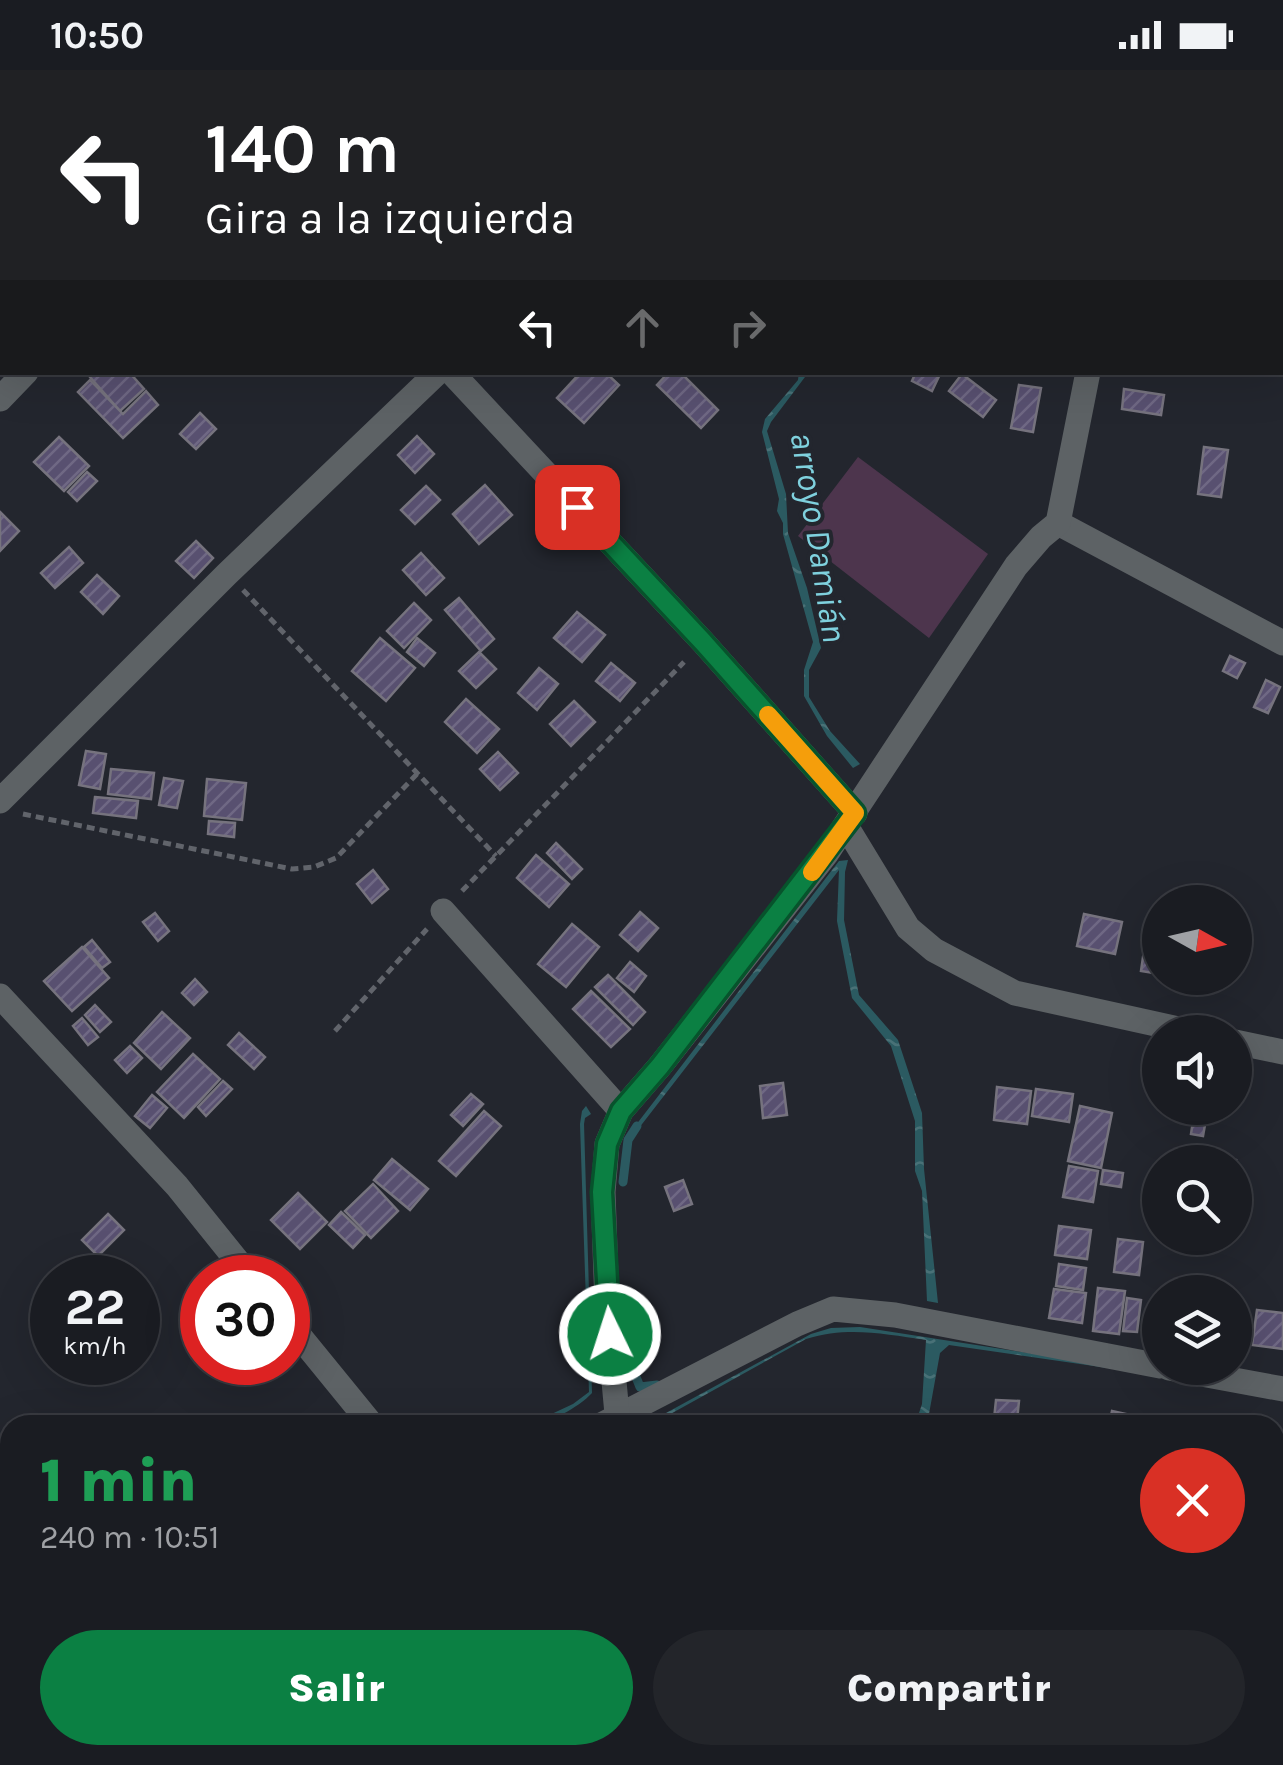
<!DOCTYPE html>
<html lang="es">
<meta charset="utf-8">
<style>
:root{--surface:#1a1c22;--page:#23252a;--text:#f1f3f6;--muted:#9fa1a5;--line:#383a40;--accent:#0b8043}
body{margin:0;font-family:Karla,sans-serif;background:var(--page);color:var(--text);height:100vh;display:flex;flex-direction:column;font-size:38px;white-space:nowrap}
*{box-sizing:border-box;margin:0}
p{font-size:32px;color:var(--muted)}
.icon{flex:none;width:55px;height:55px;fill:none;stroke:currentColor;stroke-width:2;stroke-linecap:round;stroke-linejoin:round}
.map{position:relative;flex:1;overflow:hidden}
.side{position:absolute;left:0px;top:1345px;width:1285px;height:350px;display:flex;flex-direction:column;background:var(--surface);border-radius:30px 30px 0 0;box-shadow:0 10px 40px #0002,0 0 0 2px var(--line)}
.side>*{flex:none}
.banner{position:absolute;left:0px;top:0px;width:1285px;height:305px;box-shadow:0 10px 40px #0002,0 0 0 2px var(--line);background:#202124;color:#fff;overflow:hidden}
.needle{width:65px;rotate:98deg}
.controls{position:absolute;left:1142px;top:815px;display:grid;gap:20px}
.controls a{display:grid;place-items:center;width:110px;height:110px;border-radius:50%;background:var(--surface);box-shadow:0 10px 40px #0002,0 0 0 2px var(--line);font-size:50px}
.speed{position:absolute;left:30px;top:1185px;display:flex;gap:20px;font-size:50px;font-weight:700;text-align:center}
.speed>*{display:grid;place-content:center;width:130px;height:130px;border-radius:50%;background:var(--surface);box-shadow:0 10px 40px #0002,0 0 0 2px var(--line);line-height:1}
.speed small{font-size:25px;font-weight:400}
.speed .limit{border:15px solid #d22;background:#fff;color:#111}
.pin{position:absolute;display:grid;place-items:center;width:85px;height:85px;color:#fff;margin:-42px;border-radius:20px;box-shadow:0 5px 15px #0006}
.me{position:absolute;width:110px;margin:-55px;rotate:356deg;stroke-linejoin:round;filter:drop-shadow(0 0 8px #0008)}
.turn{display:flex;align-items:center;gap:35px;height:210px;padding:0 40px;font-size:45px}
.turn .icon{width:130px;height:130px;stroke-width:2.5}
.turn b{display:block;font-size:70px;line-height:85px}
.lanes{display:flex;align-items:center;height:95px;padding:0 40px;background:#0003;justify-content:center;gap:50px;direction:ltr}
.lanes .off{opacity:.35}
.round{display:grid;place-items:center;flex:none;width:105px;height:105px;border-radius:52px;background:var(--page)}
.headline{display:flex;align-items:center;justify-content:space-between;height:170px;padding:0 40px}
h1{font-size:60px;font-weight:800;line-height:75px;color:#1e9e55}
.cta{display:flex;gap:20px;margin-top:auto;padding:20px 40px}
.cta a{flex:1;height:115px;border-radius:60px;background:var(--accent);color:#fff;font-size:40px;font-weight:800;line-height:115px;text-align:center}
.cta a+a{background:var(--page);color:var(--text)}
.status{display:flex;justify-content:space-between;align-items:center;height:70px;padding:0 50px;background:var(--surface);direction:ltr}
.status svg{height:28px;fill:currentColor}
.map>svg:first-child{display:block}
.pitch{fill:#4d354d}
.water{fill:url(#water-ripples)}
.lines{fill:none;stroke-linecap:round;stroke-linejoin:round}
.stream{stroke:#2b5a61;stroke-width:9}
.building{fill:url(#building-hatch);stroke:#76737e;stroke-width:2.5}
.path{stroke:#61646b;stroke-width:5;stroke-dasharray:8 5;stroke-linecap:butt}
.minor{stroke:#5d6265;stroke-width:25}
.route-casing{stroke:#07532c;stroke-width:25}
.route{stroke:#0b8043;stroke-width:18}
.slow{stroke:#f59e0b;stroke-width:18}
.labels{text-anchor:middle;stroke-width:8;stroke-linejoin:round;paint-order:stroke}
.water-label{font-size:35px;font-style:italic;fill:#7fd1de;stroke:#23262e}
</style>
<div class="status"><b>10:50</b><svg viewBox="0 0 49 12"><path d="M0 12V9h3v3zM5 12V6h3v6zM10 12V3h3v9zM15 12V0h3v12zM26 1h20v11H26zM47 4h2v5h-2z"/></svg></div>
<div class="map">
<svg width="1283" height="1695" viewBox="0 0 1283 1695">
<defs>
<pattern id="water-ripples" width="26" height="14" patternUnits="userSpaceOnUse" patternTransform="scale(2.5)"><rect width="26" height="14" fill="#2b5a61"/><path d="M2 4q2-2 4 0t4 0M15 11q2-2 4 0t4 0" fill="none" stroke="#497177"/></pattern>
<pattern id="building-hatch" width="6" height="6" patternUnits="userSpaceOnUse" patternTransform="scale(2.5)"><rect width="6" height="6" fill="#585070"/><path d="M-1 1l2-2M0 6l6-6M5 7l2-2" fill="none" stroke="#6f6884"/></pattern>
</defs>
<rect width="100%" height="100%" fill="#23262e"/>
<polygon class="pitch" points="858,387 988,484 929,568 798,466"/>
<g class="water">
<polygon points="799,302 808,303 771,352 767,361 786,424 788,463 807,518 821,578 809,600 809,627 830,661 860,694 853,698 827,666 804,626 804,600 813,572 783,464 783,453 777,441 779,429 762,362 765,349 798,310"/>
<polygon points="848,790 845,802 844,850 859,925 898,970 922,1043 924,1099 938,1233 927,1231 922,1121 915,1101 915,1051 891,976 852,928 837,851 839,800 632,1067 629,1064 839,791"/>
<path d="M586,1036L591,1044L585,1048L584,1054L592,1323C578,1338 548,1354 528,1355L573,1334L589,1322L580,1054L582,1041Z"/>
<path d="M860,1257L1164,1304L1163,1306L949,1275L940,1283L927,1355H915L922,1334L926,1270C884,1264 848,1256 806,1269L656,1352L655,1349L811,1264L831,1258Z"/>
</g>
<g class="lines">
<g class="stream">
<polyline points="623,1112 628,1070 637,1056"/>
<polyline points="632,1297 640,1317 657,1315"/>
</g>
</g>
<g class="building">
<polygon points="94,302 129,302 144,319 120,341 90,307"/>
<polygon points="581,302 605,302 619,315 584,353 557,328"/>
<polygon points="669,302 680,302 718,340 701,358 657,315"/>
<polygon points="916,302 941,302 932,321 912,311"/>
<polygon points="962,304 996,330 983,347 949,321"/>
<polygon points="90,310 123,344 146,321 158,335 123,368 78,322"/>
<polygon points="1019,315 1041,318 1033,362 1011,358"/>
<polygon points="1124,319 1164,325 1161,345 1122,339"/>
<polygon points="200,343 216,359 196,379 180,364"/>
<polygon points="417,366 434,384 415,403 398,385"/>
<polygon points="59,367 89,396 64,421 34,392"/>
<polygon points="1204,377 1228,380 1221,427 1198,424"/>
<polygon points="87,402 97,411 77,431 68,422"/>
<polygon points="485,415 512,445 479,474 453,444"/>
<polygon points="426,416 440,430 415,454 401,440"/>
<polygon points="0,442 19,461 0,481"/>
<polygon points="196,471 213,488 194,508 176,491"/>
<polygon points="69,477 83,493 55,518 41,503"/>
<polygon points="421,483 444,508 426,525 403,500"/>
<polygon points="97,505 119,526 103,544 81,522"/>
<polygon points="459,528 494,569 481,581 445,540"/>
<polygon points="414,533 431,550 404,578 387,561"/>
<polygon points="577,542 605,565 582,592 554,568"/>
<polygon points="380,568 415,598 386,631 352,601"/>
<polygon points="417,568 435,583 424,596 407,582"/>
<polygon points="479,582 496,599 476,618 459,601"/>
<polygon points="1230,586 1245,593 1237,608 1223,601"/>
<polygon points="611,593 635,613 620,631 596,611"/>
<polygon points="539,598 558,614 537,640 518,623"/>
<polygon points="1266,610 1280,617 1268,643 1254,637"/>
<polygon points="466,629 499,659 477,683 445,652"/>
<polygon points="574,631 595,652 571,676 550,654"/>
<polygon points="86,681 106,684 100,719 79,715"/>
<polygon points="498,682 518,703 500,720 480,699"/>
<polygon points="111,699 154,703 151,729 108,724"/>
<polygon points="164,708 183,711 177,738 159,735"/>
<polygon points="207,709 246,713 242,750 204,746"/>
<polygon points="95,727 138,731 136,748 93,743"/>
<polygon points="209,751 235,753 234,767 208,764"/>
<polygon points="556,773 582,799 572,809 547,783"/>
<polygon points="536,785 569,814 549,837 517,808"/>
<polygon points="373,800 388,819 372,833 357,814"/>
<polygon points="640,842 658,858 638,881 620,865"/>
<polygon points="155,843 169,861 158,871 143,852"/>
<polygon points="1084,844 1122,852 1115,884 1077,876"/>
<polygon points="1148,853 1160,855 1160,904 1141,901"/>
<polygon points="572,854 599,877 566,917 538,894"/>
<polygon points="92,870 110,892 102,898 84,877"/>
<polygon points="82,877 109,908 72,941 44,911"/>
<polygon points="630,892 646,906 634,922 617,908"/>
<polygon points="608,905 645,942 633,955 595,917"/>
<polygon points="195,909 207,922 194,935 182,923"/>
<polygon points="591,921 630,959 611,977 573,939"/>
<polygon points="95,935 111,952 100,962 85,945"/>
<polygon points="162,942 190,968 161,999 134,973"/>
<polygon points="82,948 98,967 88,975 73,956"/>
<polygon points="239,963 265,987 254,999 228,975"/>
<polygon points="130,976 142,988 127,1003 115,990"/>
<polygon points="193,984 220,1009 184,1048 157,1022"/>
<polygon points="223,1011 232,1019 206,1046 198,1037"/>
<polygon points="783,1013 787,1045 763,1048 760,1016"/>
<polygon points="997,1017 1031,1021 1027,1054 994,1050"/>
<polygon points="1036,1019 1073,1024 1069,1052 1032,1046"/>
<polygon points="471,1024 483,1034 463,1056 451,1045"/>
<polygon points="152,1025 167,1038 150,1058 135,1046"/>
<polygon points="1080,1036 1112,1043 1101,1098 1068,1091"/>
<polygon points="1195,1038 1208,1038 1203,1066 1191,1064"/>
<polygon points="484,1041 501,1056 456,1106 439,1091"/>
<polygon points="1189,1082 1236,1090 1235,1096 1235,1092 1187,1092"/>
<polygon points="392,1089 428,1119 410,1140 374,1110"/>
<polygon points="1069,1096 1098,1101 1093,1132 1063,1127"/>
<polygon points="1103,1100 1123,1103 1121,1117 1101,1114"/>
<polygon points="683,1110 692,1134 674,1141 665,1117"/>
<polygon points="373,1114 398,1141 371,1168 345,1141"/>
<polygon points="298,1123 327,1152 300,1179 271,1150"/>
<polygon points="341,1142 365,1165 353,1178 329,1155"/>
<polygon points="108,1144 124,1160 98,1186 82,1170"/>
<polygon points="1059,1156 1091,1160 1087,1189 1055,1185"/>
<polygon points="1118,1169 1143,1172 1139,1205 1114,1202"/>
<polygon points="1059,1194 1086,1198 1083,1220 1056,1216"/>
<polygon points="1098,1218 1125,1221 1119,1264 1093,1261"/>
<polygon points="1054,1219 1086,1223 1082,1253 1049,1248"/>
<polygon points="1127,1228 1141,1230 1137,1262 1123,1261"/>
<polygon points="1257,1240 1283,1243 1283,1279 1252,1275"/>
<polygon points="996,1330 1019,1331 1017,1351 994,1349"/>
<polygon points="1112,1341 1153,1350 1152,1355 1109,1355"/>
</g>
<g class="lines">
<g class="path">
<polyline points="243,520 496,786"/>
<polyline points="23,744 292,799 314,797 336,788 418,703"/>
<polyline points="462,821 684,592"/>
<polyline points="335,961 427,859"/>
</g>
<g class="minor">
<polyline points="197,0 200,2"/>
<polyline points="624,0 627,2"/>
<polyline points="1031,0 1036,2"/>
<polyline points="1144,0 1149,2"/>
<polyline points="723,2 726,0"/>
<polyline points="1282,81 1283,81"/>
<polyline points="451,302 703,572 855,743"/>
<polyline points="0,329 26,302"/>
<polyline points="1058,453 1283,573"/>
<polyline points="0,731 227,504 438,302"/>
<polyline points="846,756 908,858 934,880 1015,923 1192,962"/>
<polyline points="443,841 621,1041"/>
<polyline points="0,926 177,1116 251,1208"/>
<polyline points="1235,972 1283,982"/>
<polyline points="288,1252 372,1355"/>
<polyline points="1169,1298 1283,1319"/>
<polyline points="603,1354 797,1254 833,1239 895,1245 1160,1296"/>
<polyline points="618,1355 607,1235 603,1122 607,1074 621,1041 660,996 827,783 1016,496 1041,467 1058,453 1088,302"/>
<polyline points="0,1629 10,1640"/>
<polyline points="1275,1633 1283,1590"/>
<polyline points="1275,1674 1283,1678"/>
<polyline points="28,1685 32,1695"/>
<polyline points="654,1685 655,1695"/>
</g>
</g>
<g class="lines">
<g class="route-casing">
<polyline id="route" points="577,437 703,572 855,743 660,996 621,1041 607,1074 602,1122 610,1264"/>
</g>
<use href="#route" class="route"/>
<polyline class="slow" points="768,645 855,743 812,802"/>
</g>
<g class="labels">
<g class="water-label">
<text transform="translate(819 467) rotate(81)" y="12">arroyo Damián</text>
</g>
</g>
</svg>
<div class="controls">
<a><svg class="needle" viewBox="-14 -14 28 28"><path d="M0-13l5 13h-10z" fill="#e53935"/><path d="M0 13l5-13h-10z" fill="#9fa1a5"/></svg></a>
<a><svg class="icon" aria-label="sound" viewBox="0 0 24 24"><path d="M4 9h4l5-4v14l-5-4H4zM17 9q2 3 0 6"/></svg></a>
<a><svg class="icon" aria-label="search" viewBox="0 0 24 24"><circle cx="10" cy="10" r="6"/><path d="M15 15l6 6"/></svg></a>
<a><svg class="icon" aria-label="layers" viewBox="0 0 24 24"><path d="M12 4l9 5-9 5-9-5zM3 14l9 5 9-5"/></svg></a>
</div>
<div class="speed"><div>22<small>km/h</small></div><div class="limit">30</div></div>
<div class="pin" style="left:577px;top:437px;background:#d93025"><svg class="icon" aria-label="arrive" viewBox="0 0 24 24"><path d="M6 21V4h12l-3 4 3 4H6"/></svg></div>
<svg class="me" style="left:610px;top:1264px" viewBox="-20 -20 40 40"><circle r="17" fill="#0b8043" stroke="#fff" stroke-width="3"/><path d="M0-11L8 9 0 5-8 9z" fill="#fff"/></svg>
<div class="banner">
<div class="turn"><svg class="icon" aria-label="left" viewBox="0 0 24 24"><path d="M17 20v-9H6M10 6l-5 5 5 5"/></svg><div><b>140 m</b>Gira a la izquierda</div></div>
<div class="lanes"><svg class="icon" aria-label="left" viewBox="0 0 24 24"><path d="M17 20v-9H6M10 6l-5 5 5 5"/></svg><svg class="icon off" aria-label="ahead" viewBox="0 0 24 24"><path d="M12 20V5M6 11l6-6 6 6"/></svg><svg class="icon off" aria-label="right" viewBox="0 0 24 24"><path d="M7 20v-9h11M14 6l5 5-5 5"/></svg></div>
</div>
<section class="side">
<div class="headline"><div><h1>1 min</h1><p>240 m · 10:51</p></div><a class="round" style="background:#d93025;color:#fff"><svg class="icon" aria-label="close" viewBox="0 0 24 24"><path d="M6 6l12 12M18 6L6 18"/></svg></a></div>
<div class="cta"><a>Salir</a><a>Compartir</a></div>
</section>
</div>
